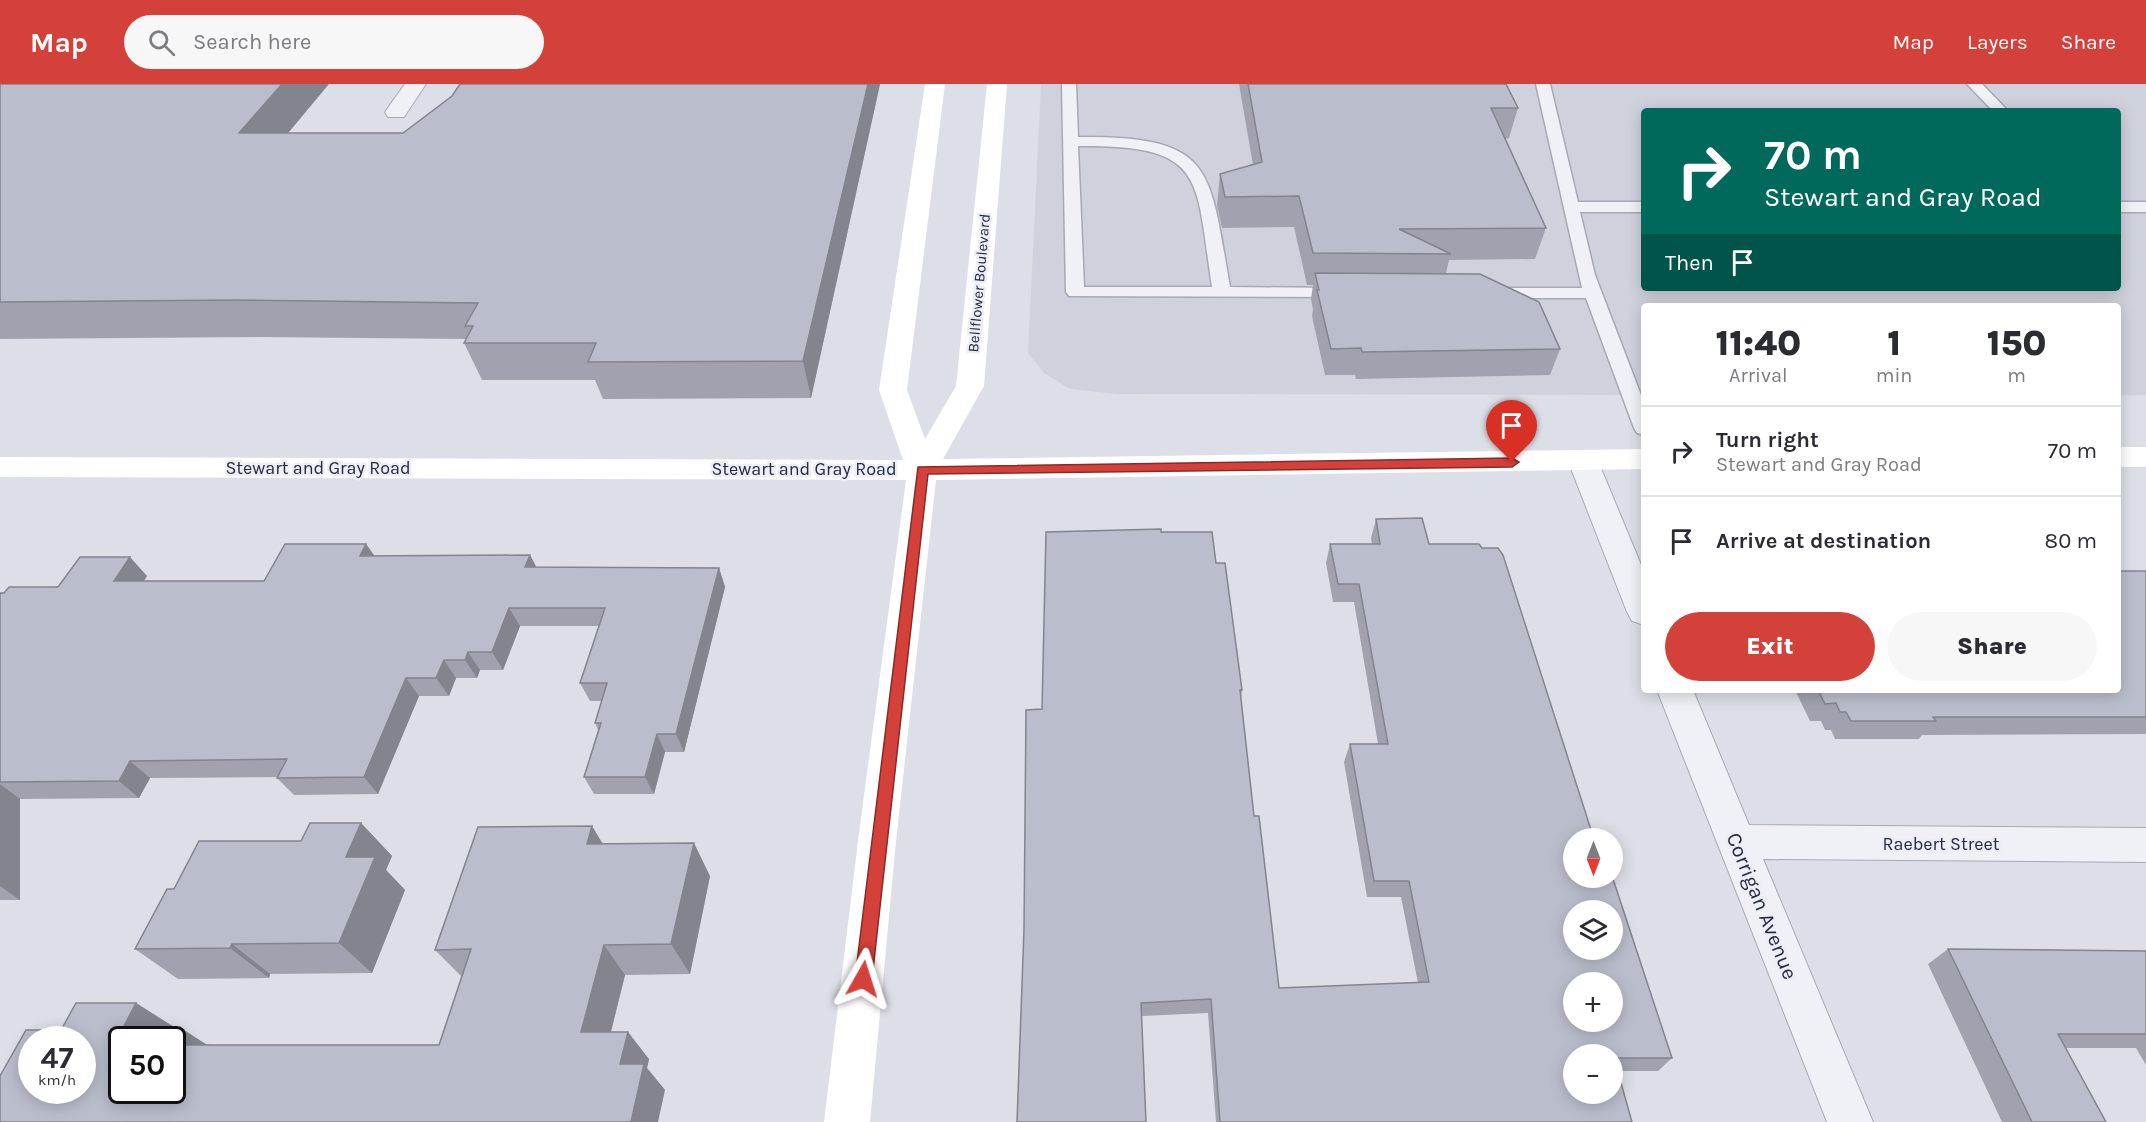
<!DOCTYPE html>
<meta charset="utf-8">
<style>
:root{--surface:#fff;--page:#f7f7f7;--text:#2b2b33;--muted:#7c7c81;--line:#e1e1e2;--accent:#d4413a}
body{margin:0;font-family:Karla,sans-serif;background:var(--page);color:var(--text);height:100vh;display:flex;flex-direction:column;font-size:22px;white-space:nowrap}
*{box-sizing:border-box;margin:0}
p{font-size:20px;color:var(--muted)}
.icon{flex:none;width:33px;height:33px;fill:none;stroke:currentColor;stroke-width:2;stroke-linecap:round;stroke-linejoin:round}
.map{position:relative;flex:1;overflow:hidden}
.panel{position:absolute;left:1641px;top:219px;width:480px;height:390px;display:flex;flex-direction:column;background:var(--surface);border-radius:6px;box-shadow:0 3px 15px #0003}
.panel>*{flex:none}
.top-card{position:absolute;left:1641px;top:24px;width:480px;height:183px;border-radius:6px;box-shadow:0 3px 15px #0003;background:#00695c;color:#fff;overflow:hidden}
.needle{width:39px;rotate:180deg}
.controls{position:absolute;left:1563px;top:744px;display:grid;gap:12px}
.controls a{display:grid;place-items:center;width:60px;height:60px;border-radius:50%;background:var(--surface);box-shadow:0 3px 15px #0003;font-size:30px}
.speed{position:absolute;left:18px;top:942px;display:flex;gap:12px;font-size:30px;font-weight:700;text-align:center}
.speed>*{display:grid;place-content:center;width:78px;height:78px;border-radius:50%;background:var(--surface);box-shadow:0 3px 15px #0003;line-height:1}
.speed small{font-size:15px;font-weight:400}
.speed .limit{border:3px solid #111;border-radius:9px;background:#fff;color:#111}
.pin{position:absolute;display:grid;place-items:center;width:51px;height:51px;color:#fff;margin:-62px -26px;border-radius:50% 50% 50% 0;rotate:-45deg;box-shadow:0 0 6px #0007}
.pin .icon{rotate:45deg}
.me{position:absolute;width:66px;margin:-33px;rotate:6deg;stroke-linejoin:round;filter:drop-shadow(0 0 4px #0008)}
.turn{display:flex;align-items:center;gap:21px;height:126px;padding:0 24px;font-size:27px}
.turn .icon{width:78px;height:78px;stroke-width:2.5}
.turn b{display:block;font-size:42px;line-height:51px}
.then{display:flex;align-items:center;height:57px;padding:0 24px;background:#0003;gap:12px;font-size:22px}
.eta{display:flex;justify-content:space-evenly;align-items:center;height:102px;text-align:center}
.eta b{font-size:36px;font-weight:800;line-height:42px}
.cta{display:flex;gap:12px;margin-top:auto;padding:12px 24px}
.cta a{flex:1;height:69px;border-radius:36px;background:var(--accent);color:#fff;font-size:24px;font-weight:800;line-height:69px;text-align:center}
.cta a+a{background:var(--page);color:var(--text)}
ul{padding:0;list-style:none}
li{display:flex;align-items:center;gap:18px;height:90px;padding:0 24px;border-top:2px solid var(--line)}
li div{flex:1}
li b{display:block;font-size:22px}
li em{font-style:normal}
header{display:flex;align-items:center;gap:36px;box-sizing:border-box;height:84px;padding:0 30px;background:var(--accent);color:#fff}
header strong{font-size:28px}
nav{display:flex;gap:33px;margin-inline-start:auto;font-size:21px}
.search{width:420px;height:54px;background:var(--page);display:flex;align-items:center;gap:15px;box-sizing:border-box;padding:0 21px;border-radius:33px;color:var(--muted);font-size:22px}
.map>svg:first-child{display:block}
.built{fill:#cfd1dd;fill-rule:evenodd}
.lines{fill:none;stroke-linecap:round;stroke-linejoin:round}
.service-casing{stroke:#a6a9b5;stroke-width:3}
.minor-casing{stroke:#a6a9b5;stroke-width:2}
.service{fill:#f0f1f6;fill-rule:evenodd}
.minor{fill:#f0f1f6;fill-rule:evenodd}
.secondary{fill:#fff;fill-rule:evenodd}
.wall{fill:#a0a3af}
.shaded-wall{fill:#82848e}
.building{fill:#babdcb;stroke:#82848e;stroke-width:1.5;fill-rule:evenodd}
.route{fill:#d4413a;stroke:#8a2a26;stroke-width:1.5}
.labels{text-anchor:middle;stroke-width:5;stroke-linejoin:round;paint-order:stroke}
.far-street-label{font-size:15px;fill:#262a3f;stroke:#eceef5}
.street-label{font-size:18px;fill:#262a3f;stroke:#eceef5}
.near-street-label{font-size:21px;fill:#262a3f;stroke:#eceef5}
</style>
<header>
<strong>Map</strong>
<div class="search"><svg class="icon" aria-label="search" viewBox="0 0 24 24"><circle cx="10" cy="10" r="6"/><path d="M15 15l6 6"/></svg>Search here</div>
<nav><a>Map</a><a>Layers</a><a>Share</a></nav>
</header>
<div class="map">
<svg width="2146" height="1038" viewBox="0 0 2146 1038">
<rect width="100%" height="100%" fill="#dddfe8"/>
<path class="built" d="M1041,0H2146V311H2118V222H1644V311L1117,310L1070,305L1044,289L1028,269ZM1644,27H2118V204H1644Z"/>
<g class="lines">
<g class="service-casing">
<g id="service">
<path d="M1062,0H1076L1078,53C1215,52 1209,83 1230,203L1341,204L1350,209L1347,213L1069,212L1066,208ZM1078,62C1207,61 1195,92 1212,203H1084Z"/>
<polygon points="1536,0 1550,0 1578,118 1644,118 1644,128 1580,128 1595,191 1644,319 1644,351 1637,349 1634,344 1586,214 1491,214 1482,209 1491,204 1582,204"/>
<polygon points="1967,0 1982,0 2008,27 1993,27"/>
<rect x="2118" y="118" width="28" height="10"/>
</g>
</g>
<g class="minor-casing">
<g id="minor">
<polygon points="405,0 426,0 404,33 388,33 385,28"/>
<polygon points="1583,367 1593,370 1598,377 1644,488 1644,541 1632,537 1627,528 1568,377 1573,370"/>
<polygon points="1657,606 1693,606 1749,741 2146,744 2146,778 1763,775 1873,1038 1827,1038"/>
</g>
</g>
<use href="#service" class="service"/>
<use href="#minor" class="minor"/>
<g class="secondary">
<polygon points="925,0 945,0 907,306 925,355 956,302 987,0 1007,0 984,302 943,375 1644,365 1644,385 936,396 896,757 870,1038 824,1038 858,757 906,396 0,393 0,373 903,376 879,306"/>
<rect x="2118" y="363" width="28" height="20"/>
</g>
</g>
<g class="wall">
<polygon points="0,0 289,49 403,49 880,0 811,314 603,315 595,296 482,296 464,259 466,255 260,253 0,255"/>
<polygon points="1239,0 1506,0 1518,24 1509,54 1505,55 1546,144 1535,175 1449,176 1446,189 1560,265 1550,291 1356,295 1355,291 1325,291 1312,232 1313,226 1311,215 1313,201 1307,201 1294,143 1222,144 1217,121 1220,90 1253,81"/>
<polygon points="1376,435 1429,460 1592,749 1672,974 1658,987 1618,987 1632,1038 1216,1038 1208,929 1142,932 1042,625 1161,448 1216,479 1242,606 1241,614 1254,732 1279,904 1418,899 1401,813 1367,813 1344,678 1350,660 1378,660 1354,518 1333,518 1326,479 1330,460 1372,460 1371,454"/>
<polygon points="366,460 374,472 530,471 536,483 719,484 725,503 684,668 665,668 654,710 594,710 584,693 598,646 595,639 602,617 590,617 580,599 599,542 520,542 503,586 480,586 477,594 456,594 449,612 419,612 378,710 294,711 277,694 278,693 150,694 139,714 20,715 20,816 0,816 0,509 147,492 144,497 264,497"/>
<polygon points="2146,487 2146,650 1922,651 1919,655 1835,655 1831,646 1825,646 1821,637 1810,637 1795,606 2118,606"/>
<polygon points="361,739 392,772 386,786 405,806 372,889 270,890 269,894 178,895 135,865 301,757"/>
<polygon points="603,760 710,792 690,890 625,891 611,948 649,975 647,984 665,1006 61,946 136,919 179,946 207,961 439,961 462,893 435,866"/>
<polygon points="1948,865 2146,867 2146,981 2136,964 2066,964 2106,1038 2002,1038 1928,880"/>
</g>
<g class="shaded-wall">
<polygon points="282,0 329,0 259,84 239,49"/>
<polygon points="868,0 880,0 811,314 803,277"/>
<polygon points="366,460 379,478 360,472"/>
<polygon points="530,471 540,490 525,483"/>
<polygon points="130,473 147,492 131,515 114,497"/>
<polygon points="719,484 725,503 684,668 676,650"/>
<polygon points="509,524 520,542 503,586 492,568"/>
<polygon points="468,568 480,586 477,594 465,576"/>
<polygon points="444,576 456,594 449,612 436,594"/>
<polygon points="406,594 419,612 378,710 364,693"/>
<polygon points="657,650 665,668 654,710 645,693"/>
<polygon points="130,677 150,694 139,714 119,697"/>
<polygon points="0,700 20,715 20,816 0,802"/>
<polygon points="361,739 392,772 386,786 405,806 372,889 339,859 346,773"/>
<polygon points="592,742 612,775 587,760"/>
<polygon points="694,759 710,792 690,890 671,860"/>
<polygon points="232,860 270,890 269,894 230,864"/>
<polygon points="604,861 625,891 604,975 581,948"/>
<polygon points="136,919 180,947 122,946"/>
<polygon points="184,946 226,973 177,961"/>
<polygon points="628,948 649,975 647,984 665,1006 658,1038 631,1038 620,980"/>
</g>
<g class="building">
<polygon points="0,0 282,0 239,49 403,49 452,12 460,0 868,0 803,277 588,278 596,259 464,259 473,242 465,242 478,219 236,216 0,218"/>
<polygon points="1248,0 1506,0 1518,24 1491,24 1546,144 1399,145 1451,170 1313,169 1299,112 1225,113 1220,90 1262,78"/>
<polygon points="1315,189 1480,190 1539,218 1560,265 1362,268 1361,264 1331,265 1317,206 1319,206"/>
<path d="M1422,434L1429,460H1479L1482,464H1498L1503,471L1592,749H1598L1600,754H1574V794H1612V792L1672,974H1614L1632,1038H1220L1211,915L1141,919L1146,1038H1017L1024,845L1026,626L1042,625L1046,448L1161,445V448H1212L1216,479H1225L1242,606H1240L1254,732H1259L1279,904L1429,898L1409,797H1374L1350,660H1388L1359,500H1338L1330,460H1380L1376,435ZM1574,826H1612V866H1574ZM1574,898H1612V938H1574ZM1574,970H1612V1010H1574Z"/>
<polygon points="285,460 366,460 360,472 530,471 525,483 719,484 676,650 657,650 645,693 584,693 601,639 595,639 607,599 580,599 605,524 509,524 492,568 468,568 465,576 444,576 436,594 406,594 364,693 277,694 287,675 130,677 119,697 0,698 0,509 4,509 9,503 58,503 80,473 130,473 114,497 264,497"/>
<polygon points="2118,487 2146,487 2146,633 1933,633 1936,637 1851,637 1846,628 1840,628 1836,619 1825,620 1818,606 2118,606"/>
<polygon points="310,739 361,739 346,773 375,773 339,859 232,860 230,864 135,865 167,805 174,805 199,757 301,757"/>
<path d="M592,742L587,760L694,759L671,860L604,861L581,948H628L620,980H644L631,1038H0V992L26,946H61L76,919H136L122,946H184L177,961H439L471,865L435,866L478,743ZM32,956H82V1006H32ZM122,956H172V1006H122Z"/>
<polygon points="1948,865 2146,867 2146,950 2058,950 2106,1038 2032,1038"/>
</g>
<polygon class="route" points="1512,374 1519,378 1512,383 928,390 872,895 870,901 863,903 857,901 855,895 918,383"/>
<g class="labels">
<g class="far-street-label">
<text transform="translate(979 199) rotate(-85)" y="5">Bellflower Boulevard</text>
</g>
<g class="street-label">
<text x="318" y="390">Stewart and Gray Road</text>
<text x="804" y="391">Stewart and Gray Road</text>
<text x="1941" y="766">Raebert Street</text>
</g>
<g class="near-street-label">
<text transform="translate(1762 822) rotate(68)" y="7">Corrigan Avenue</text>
</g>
</g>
</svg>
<div class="controls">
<a><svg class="needle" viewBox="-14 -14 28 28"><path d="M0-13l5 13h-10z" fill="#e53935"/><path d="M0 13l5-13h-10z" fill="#7c7c81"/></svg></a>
<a><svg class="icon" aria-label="layers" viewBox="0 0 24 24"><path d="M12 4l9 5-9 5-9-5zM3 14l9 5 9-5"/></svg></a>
<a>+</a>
<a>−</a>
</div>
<div class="speed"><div>47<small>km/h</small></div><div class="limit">50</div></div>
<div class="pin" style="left:1512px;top:378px;background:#d93025"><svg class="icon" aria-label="arrive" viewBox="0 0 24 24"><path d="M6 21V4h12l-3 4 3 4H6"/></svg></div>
<svg class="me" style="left:863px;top:895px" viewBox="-20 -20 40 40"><path d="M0-17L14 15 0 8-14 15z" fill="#d4413a" stroke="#fff" stroke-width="4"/></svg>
<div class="top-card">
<div class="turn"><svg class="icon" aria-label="right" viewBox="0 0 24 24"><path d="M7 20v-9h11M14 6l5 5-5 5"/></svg><div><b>70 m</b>Stewart and Gray Road</div></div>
<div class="then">Then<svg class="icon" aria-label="arrive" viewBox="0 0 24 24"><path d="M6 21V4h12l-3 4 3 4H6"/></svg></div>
</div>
<section class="panel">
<div class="eta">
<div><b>11:40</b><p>Arrival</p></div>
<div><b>1</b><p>min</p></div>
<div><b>150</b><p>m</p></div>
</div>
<ul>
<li><svg class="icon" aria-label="right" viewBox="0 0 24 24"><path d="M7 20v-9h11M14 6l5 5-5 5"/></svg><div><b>Turn right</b><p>Stewart and Gray Road</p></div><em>70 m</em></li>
<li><svg class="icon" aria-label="arrive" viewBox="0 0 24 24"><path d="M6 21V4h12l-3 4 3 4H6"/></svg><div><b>Arrive at destination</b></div><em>80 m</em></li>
</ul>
<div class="cta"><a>Exit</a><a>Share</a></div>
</section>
</div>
